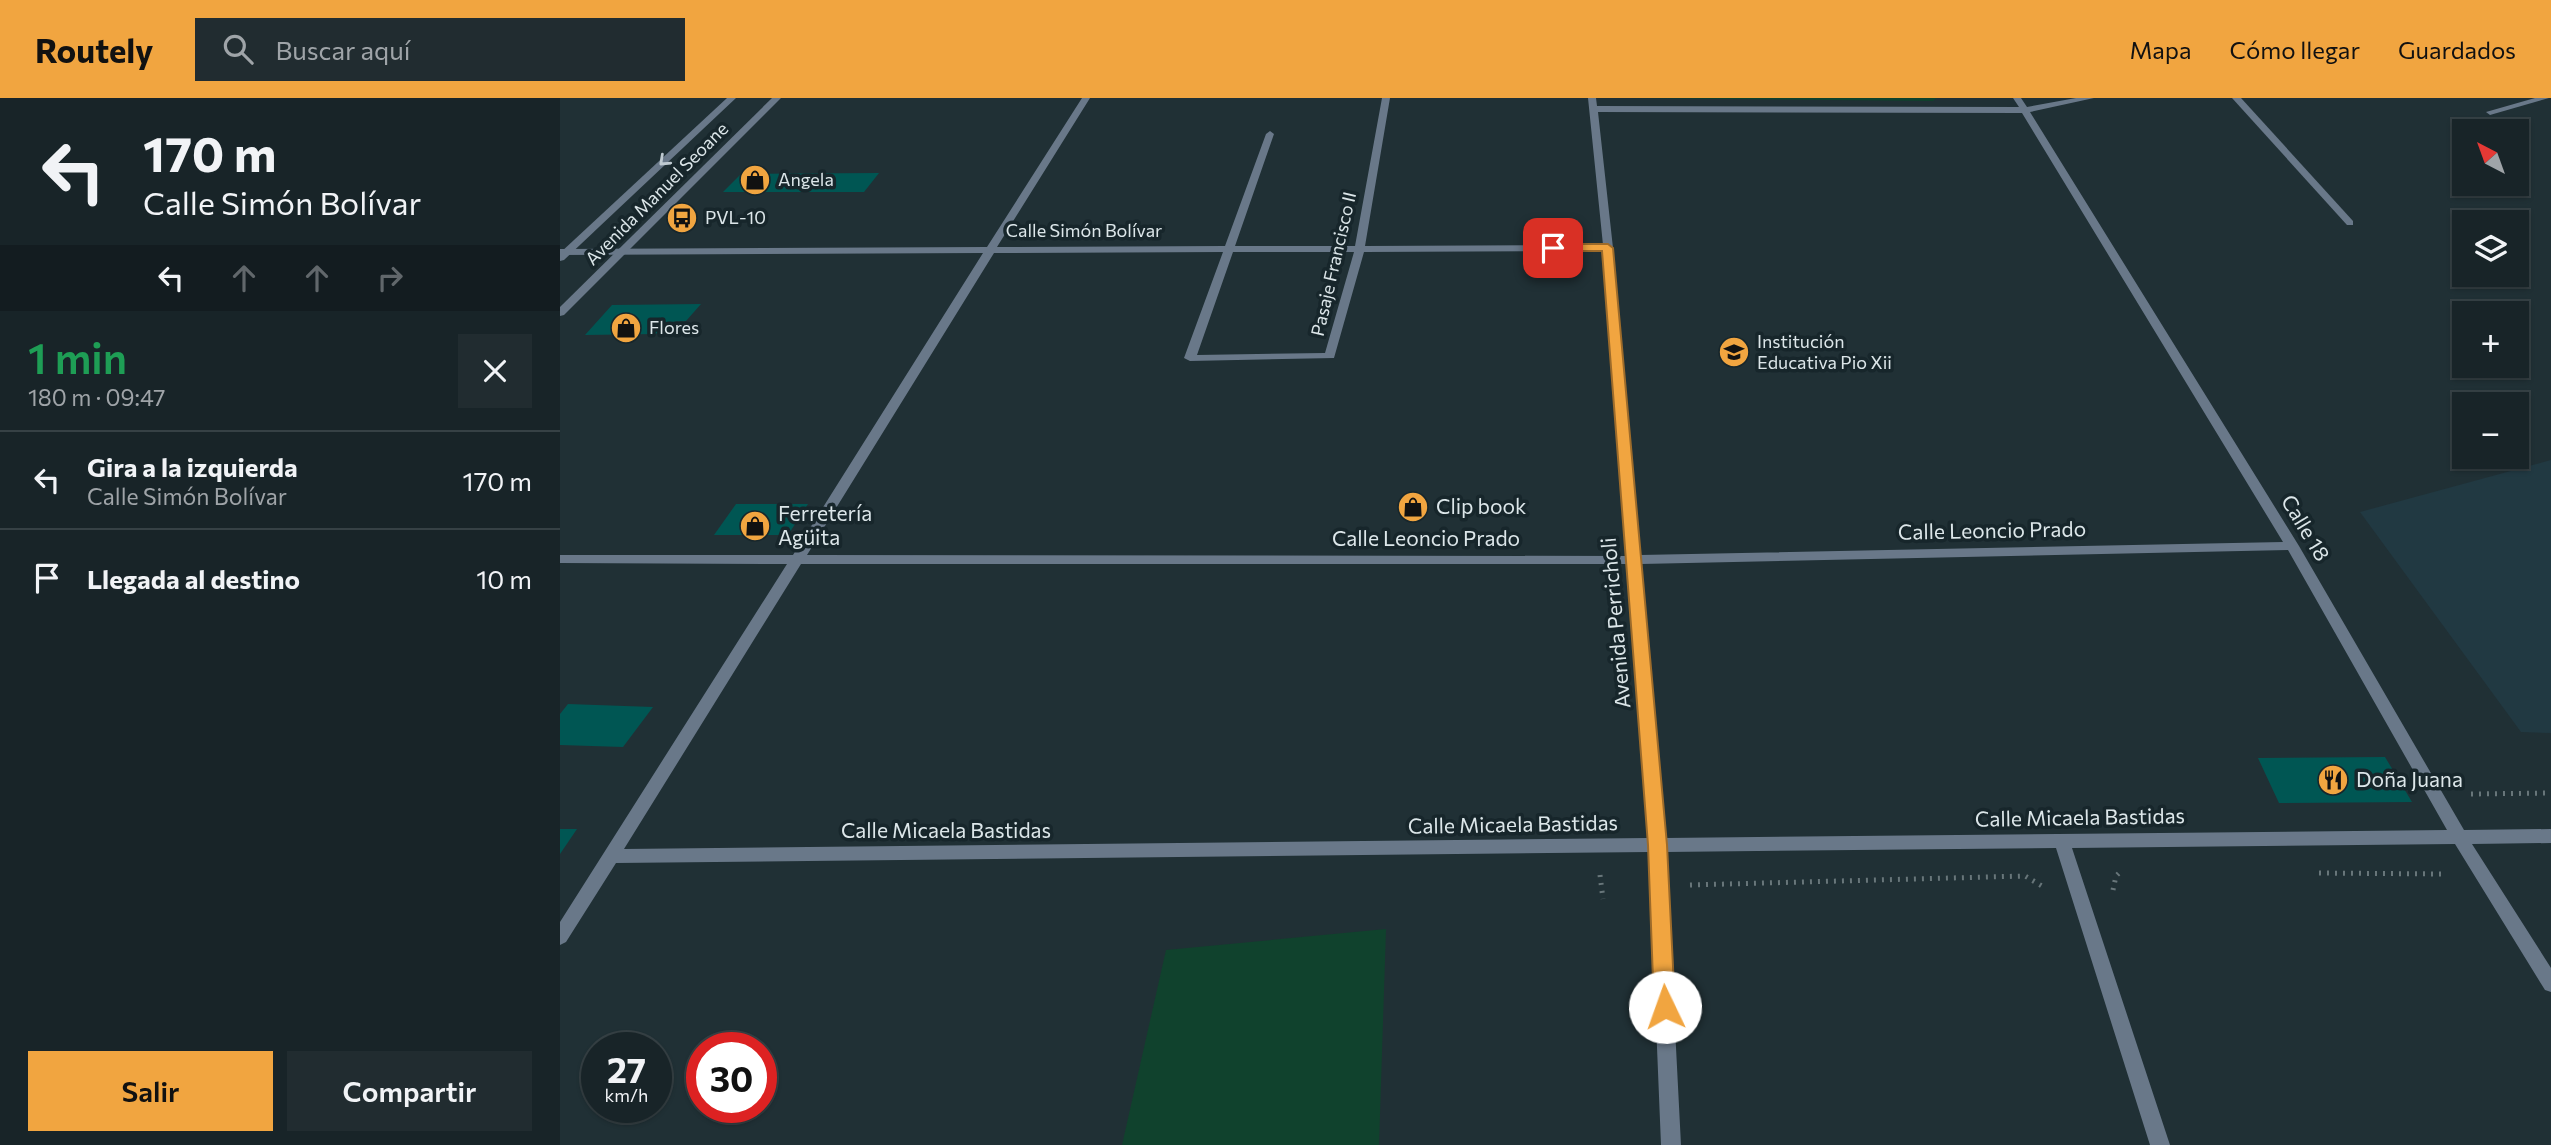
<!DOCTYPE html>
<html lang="es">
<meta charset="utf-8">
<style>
:root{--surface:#182428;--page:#212c30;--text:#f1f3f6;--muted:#9fa4a8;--line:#364145;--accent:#f1a540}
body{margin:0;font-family:Commissioner,sans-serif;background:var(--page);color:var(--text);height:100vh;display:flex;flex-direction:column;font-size:26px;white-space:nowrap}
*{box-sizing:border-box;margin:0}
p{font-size:23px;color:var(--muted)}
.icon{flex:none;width:38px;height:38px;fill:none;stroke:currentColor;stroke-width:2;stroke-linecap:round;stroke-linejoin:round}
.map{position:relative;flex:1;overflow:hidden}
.drawer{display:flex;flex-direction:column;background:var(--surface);width:560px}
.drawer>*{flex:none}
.guide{background:#182428;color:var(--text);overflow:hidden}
.needle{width:46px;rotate:319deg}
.fabs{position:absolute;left:1892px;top:21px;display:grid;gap:14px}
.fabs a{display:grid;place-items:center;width:77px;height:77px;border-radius:0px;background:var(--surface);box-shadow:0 2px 5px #0004,0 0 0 2px var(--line);font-size:35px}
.speed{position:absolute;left:21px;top:934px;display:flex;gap:14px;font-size:35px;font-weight:700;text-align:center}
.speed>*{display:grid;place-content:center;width:91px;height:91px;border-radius:50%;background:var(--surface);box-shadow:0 2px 5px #0004,0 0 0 2px var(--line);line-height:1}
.speed small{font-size:18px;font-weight:400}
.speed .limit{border:10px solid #d22;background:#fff;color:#111}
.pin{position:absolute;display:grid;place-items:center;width:60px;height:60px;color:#fff;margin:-30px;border-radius:14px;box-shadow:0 4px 10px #0006}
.me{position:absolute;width:77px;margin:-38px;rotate:357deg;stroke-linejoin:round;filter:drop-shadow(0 0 5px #0008)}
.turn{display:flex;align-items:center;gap:24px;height:147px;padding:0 28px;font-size:32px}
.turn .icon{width:91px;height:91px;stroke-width:2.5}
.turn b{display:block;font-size:49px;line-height:60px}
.lanes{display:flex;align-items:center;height:66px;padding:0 28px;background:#0003;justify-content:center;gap:35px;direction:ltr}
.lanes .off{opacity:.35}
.round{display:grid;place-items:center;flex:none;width:74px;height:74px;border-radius:0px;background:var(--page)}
.summary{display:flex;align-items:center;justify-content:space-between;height:119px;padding:0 28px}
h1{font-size:42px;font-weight:600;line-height:52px;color:#1e9e55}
.cta{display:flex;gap:14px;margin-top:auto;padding:14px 28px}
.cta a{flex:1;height:80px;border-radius:0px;background:var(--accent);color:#111;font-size:28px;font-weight:600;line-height:80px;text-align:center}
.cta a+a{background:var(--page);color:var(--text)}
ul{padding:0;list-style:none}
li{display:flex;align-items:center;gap:21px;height:98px;padding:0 28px;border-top:2px solid var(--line)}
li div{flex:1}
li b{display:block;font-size:26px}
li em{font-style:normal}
header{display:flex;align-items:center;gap:42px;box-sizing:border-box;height:98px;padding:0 35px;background:var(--accent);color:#111}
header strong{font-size:33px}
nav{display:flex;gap:38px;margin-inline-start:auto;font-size:24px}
.search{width:490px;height:63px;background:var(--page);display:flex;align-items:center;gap:18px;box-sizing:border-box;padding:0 24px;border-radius:0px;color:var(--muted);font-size:26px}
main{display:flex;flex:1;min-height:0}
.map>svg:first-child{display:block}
.built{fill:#213942}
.green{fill:#10422d}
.building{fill:#005653}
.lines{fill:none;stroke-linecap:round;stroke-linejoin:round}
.path{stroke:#68767a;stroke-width:5;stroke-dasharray:2 6;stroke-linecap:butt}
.minor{fill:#697889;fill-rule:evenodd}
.tertiary{fill:#697889;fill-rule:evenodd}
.oneway{stroke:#bfcad1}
.route{fill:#f1a540;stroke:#9d6b2a;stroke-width:2}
.labels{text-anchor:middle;stroke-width:7;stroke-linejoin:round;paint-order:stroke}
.far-poi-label{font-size:18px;fill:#dce6e9;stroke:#17262b;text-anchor:start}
.far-street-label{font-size:18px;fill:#dce6e9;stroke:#17262b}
.poi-label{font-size:21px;fill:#dce6e9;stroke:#17262b;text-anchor:start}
.street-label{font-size:21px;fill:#dce6e9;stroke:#17262b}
</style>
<header>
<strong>Routely</strong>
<div class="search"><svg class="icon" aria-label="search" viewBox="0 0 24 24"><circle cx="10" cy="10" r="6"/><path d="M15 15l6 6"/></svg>Buscar aquí</div>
<nav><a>Mapa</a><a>Cómo llegar</a><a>Guardados</a></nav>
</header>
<main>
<section class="drawer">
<div class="guide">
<div class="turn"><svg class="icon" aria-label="left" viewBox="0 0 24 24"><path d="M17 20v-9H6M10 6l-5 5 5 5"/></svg><div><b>170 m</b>Calle Simón Bolívar</div></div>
<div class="lanes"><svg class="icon" aria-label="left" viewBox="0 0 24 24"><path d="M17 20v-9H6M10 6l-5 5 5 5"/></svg><svg class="icon off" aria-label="ahead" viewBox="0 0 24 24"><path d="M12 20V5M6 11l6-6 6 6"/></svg><svg class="icon off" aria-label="ahead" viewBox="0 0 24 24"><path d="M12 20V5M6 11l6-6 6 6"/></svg><svg class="icon off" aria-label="right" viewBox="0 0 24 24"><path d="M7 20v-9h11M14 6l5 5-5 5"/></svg></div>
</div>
<div class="summary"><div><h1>1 min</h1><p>180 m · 09:47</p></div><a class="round"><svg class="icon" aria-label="close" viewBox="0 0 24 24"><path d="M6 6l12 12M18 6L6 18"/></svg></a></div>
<ul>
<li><svg class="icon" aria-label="left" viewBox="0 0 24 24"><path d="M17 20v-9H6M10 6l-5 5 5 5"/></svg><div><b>Gira a la izquierda</b><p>Calle Simón Bolívar</p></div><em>170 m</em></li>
<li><svg class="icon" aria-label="arrive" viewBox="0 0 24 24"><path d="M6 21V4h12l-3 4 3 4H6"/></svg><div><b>Llegada al destino</b></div><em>10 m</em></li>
</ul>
<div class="cta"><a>Salir</a><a>Compartir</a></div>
</section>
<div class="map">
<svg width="1991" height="1047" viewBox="0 0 1991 1047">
<rect width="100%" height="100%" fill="#203035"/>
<polygon class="built" points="1991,362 1991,635 1961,634 1800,414"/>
<g class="green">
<polygon points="1070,0 1377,0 1373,3"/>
<polygon points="826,831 819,1047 562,1047 606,852"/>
</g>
<g class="building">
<polygon points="319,75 304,94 163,94 181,76"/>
<polygon points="141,206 126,223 106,224 96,236 25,237 52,207"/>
<polygon points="176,406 248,406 228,437 154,437"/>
<polygon points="8,606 93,609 63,649 0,647 0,616"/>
<polygon points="1825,659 1852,704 1719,705 1698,660"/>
<polygon points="0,731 17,731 0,756"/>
</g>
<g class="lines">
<g class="path">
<polyline points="1911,696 1991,695"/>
<polyline points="1759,775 1886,776"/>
<polyline points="1040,777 1043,801"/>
<polyline points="1130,787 1465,778 1482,788"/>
<polyline points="1553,792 1556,778 1561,773"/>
</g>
<g class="minor">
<path d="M522,0H530L437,149L665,148L706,36L710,33L714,36L675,148H795L822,0H830L805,148L1043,147L1028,0H1036L1037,8L1459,9L1453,0H1461L1467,9L1516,0H1534L1470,14L1739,448L1904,732L1991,731V745L1912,746L1991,870V894L1985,892L1895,746L1512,750L1610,1047H1590L1496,750L1106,754L1121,1047H1101L1089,754L56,765L6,844L0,847V824L227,466L0,465V457H233L423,155L0,157V151L427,149ZM1038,14L1462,15L1723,444L1080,457L1053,150ZM1043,153L1067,458L247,457L434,155L663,154L624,260L630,263L774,260L804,154ZM673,154H794L765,255L637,257ZM1728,452L1887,732L1105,740L1081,466ZM241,466H1067L1088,740L64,751Z"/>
<polygon points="1672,0 1681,0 1793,123 1793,127 1787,127"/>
<polygon points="1975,0 1989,0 1930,17 1926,14"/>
</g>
<g class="tertiary">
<polygon points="167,0 176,0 4,162 0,163 0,155"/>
<polygon points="212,0 221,0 4,217 0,218 0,209"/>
</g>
</g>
<defs><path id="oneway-chevron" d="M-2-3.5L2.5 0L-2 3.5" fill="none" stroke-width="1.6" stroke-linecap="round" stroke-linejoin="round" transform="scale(1.75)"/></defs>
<use class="oneway" href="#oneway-chevron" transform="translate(104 63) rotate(137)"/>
<polygon class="route" points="1048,146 1053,150 1107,747 1115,909 1112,916 1105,919 1097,916 1094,909 1088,747 1042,153 993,153 987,150 993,146"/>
<defs>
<g id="shop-disc" transform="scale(1.575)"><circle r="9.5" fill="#f1a540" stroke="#17262b"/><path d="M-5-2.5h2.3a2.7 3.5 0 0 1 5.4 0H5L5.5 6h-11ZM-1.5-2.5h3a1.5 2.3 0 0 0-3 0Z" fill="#111"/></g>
<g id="bus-disc" transform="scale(1.575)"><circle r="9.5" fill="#f1a540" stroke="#17262b"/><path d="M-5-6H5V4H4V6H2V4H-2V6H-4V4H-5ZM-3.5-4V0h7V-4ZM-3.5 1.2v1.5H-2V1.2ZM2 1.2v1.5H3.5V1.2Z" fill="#111"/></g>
<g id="school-disc" transform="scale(1.575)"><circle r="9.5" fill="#f1a540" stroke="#17262b"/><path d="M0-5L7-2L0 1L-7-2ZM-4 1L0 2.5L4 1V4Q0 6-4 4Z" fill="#111"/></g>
<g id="restaurant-disc" transform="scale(1.575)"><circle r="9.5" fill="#f1a540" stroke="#17262b"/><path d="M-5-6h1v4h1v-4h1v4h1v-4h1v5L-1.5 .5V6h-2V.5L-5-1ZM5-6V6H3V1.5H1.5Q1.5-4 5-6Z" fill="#111"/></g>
</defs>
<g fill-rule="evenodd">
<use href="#shop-disc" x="195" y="82"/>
<use href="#bus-disc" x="122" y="120"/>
<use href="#shop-disc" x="66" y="230"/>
<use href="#school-disc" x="1174" y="254"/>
<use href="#shop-disc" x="853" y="409"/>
<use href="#shop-disc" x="195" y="428"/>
<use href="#restaurant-disc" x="1773" y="682"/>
</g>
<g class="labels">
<g class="far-poi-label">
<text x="218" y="88">Angela</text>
<text x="145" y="126">PVL-10</text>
<text x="89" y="236">Flores</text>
<text x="1197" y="250">Institución<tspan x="1197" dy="21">Educativa Pio Xii</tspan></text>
</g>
<g class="far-street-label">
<text transform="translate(97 96) rotate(-45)" y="6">Avenida Manuel Seoane</text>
<text x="524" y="139">Calle Simón Bolívar</text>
<text transform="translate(774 166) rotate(-77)" y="6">Pasaje Francisco II</text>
</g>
<g class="poi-label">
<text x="876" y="416">Clip book</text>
<text x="218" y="423">Ferretería<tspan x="218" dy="24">Agüita</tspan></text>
<text x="1796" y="689">Doña Juana</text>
</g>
<g class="street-label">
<text transform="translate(1745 430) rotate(59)" y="7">Calle 18</text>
<text transform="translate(1432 433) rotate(-1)" y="7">Calle Leoncio Prado</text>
<text x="866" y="448">Calle Leoncio Prado</text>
<text transform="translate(1056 525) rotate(-95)" y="7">Avenida Perricholi</text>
<text transform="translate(1520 720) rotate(-1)" y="7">Calle Micaela Bastidas</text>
<text transform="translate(953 727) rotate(-1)" y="7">Calle Micaela Bastidas</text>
<text x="386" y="740">Calle Micaela Bastidas</text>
</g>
</g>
</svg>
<div class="fabs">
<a><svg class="needle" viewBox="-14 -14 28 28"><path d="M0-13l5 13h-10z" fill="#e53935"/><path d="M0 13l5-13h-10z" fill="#9fa4a8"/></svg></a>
<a><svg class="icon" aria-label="layers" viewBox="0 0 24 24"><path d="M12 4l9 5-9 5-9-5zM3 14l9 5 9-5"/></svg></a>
<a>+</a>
<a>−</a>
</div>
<div class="speed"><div>27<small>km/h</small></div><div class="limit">30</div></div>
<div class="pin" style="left:993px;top:150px;background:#d93025"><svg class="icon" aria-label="arrive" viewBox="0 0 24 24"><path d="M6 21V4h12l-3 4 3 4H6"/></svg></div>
<svg class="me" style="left:1105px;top:909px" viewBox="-20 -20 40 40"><circle r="19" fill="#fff"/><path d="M0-13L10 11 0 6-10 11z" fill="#f1a540"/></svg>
</div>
</main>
